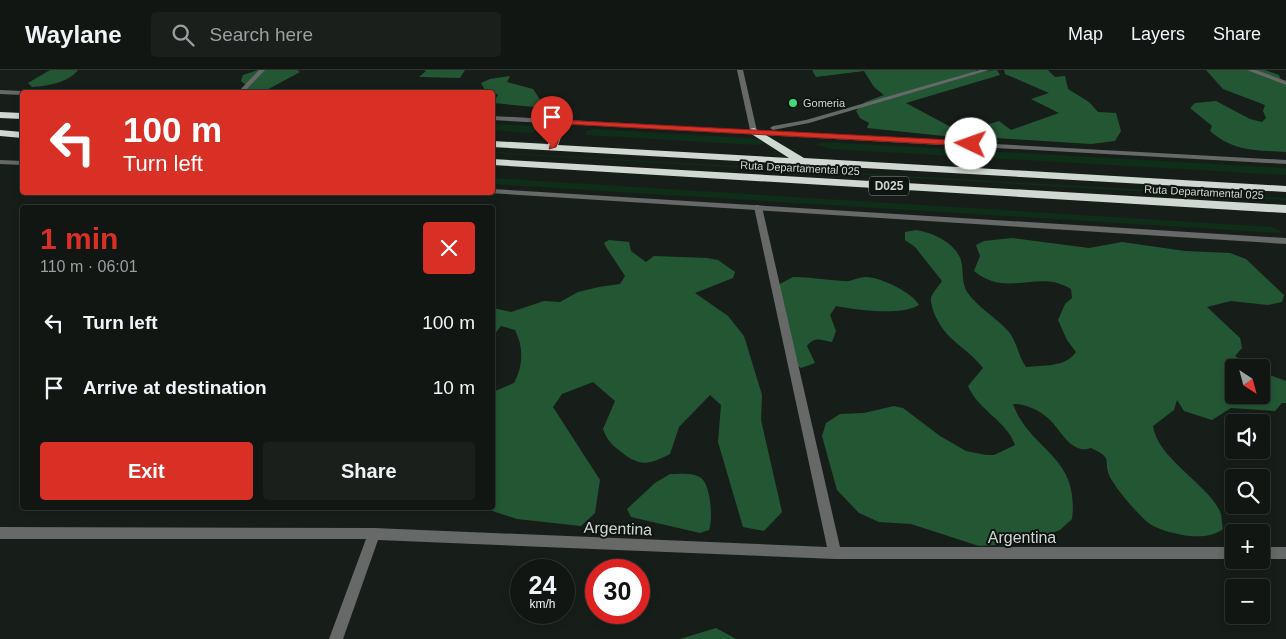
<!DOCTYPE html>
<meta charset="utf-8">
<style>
:root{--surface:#111613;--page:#1a1f1c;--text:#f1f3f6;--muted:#9c9fa0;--line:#303533;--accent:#d93025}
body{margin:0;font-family:Arial,sans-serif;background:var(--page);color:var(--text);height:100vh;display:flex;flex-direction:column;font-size:19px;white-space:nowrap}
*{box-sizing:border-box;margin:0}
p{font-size:16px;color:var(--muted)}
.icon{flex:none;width:28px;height:28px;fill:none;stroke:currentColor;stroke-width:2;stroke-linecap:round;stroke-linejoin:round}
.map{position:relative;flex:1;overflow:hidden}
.panel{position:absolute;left:20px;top:135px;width:475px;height:305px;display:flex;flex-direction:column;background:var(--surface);border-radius:5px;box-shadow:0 2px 8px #0003,0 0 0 1px var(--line)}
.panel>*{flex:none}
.banner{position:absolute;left:20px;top:20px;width:475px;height:105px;border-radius:5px;box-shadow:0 2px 8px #0003,0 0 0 1px var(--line);background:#d93025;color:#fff;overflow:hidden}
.needle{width:32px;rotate:144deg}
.buttons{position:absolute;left:1225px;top:289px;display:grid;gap:10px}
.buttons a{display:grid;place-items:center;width:45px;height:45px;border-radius:5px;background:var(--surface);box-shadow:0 2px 8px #0003,0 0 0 1px var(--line);font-size:25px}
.speed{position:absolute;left:510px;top:489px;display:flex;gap:10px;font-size:25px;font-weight:700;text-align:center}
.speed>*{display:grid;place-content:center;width:65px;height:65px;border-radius:50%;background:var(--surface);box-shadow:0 2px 8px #0003,0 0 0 1px var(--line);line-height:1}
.speed small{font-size:12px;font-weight:400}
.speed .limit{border:8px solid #d22;background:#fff;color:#111}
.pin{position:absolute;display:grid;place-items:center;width:42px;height:42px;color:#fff;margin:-51px -21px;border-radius:50% 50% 50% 0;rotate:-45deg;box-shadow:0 0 5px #0007}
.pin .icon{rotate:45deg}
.me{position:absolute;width:55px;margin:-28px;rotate:273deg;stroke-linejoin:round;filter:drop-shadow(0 0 4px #0008)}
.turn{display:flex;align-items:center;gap:18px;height:105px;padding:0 20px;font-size:22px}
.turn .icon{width:65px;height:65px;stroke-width:2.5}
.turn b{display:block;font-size:35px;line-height:42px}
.round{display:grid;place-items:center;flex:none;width:52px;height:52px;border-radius:5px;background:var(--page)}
.head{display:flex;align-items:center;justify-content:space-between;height:85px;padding:0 20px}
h1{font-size:30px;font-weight:700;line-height:38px;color:var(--accent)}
.cta{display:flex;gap:10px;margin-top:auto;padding:10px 20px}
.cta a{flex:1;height:58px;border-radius:5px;background:var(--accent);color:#fff;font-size:20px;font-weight:700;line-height:58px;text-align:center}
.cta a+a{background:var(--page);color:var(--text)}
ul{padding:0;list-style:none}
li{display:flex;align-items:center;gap:15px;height:65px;padding:0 20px}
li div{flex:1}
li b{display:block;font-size:19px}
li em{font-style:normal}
header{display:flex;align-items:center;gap:30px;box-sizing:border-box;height:70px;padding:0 25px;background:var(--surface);border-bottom:1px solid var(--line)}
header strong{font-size:24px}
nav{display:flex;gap:28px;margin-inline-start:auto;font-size:18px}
.search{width:350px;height:45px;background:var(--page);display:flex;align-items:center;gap:12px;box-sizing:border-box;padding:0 18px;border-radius:5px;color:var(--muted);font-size:19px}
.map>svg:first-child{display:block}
.green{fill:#0f2e19}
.forest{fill:#235734}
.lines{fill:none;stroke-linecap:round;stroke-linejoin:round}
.lane{fill:#666967;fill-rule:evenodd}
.street{fill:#666967;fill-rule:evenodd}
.highway{fill:#cfd8d1;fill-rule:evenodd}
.route{fill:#d93025;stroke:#8d1f18}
.poi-dot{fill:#42d77b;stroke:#0f1510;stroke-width:2}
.labels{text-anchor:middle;stroke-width:4;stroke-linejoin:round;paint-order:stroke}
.far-poi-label{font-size:11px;fill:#d0d5d1;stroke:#0f1510;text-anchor:start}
.far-street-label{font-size:11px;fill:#d0d5d1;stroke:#0f1510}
.shield{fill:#0f1510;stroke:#969b97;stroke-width:1}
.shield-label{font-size:12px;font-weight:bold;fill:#d0d5d1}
.near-street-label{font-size:16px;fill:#d0d5d1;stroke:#0f1510}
</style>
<header>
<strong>Waylane</strong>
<div class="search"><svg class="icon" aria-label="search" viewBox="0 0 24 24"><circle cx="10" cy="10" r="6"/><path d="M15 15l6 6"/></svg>Search here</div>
<nav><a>Map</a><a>Layers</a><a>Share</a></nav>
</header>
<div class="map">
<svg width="1286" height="569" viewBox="0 0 1286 569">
<rect width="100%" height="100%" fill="#171e19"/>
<g class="green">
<polygon points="493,54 535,56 539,59 531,63 493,60"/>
<polygon points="593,59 759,69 763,72 758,75 586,65 586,61"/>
<polygon points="822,72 1286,98 1286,105 832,79 816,75"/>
<polygon points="492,82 1286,128 1286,130 493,83"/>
<polygon points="492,108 1271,157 1279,160 1281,163 493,114"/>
</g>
<g class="forest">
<path d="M50,0H78C68,13 47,16 32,17L28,13Z"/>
<polygon points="258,0 297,0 300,2 263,22 247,21 247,16 241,11 243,5"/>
<polygon points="424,0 465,0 460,8 419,7 426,1"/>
<polygon points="812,0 977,0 975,2 997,0 1000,5 906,33 962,63 999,51 1011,60 1059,43 1031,29 1049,23 1005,4 1004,0 1048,0 1055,7 1065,6 1068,19 1089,32 1098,42 1116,43 1121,61 1115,71 1091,74 963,66 944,66 867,58 869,53 860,48 856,41 865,32 884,25 874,17 864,1 816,7"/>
<path d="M1206,0H1265L1279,5L1282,12L1286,13V82C1256,80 1234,82 1210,61L1212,56L1190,38L1195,33L1216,31L1250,49L1262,52L1266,48L1263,41L1265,35L1223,19Z"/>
<polygon points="510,6 507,12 533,19 543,34 535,37 493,33 498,25 490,19 485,20 481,13 490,9"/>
<path d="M916,160C934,163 959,174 962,195C963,204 962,213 967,222C978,238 997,248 1009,262C1017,272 1018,286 1026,297C1043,295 1065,298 1076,282L1067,270L1058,250L1065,234L1072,228L1071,219C1038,198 1008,229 974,201L980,186L976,175L984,171L1012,168L1089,178L1122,172L1185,181L1230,183L1246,189L1284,225L1282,232L1268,235L1231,231L1207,237L1240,268L1242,278L1235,286L1252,297L1234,298V325H1261V302L1286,311V333H1282L1275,341L1231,338L1212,350L1184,341L1177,330L1174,340L1153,356C1157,389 1212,417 1221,444C1222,449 1222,455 1223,459C1214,466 1201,467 1190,466C1179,465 1159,460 1150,454C1139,446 1116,419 1110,407C1102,390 1115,389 1091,378C1071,385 1061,360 1049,349C1039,340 1026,334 1013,334C1030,381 1080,385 1072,449L1060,460L1024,473L979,476L911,454L879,452L859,443L837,420L822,366L826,353L840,344L864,343L894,336L903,338L940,366L966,381L986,385H994L1015,375C1007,351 979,341 968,316L983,298C964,274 947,273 934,243C933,239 930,232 931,228C932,223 939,216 942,211L915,177L905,170V162Z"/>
<path d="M609,170L629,172L631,181L646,192L654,186L707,188L718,190L735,202L733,208L695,223L728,246L744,266L762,325L761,350L782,442L764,461L743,457L718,372L721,335L710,325L679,357L670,384C649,395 639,397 620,381C611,374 607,370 603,359L615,331L593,312L562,324L553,337L600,410L595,443L581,456L517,449L483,438H492L493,322L514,313C523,297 524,277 515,260L501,256L493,266V238L511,242L544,231L560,232L578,222L599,217L620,214L625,206L606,177L604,173Z"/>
<path d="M793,207C810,207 826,210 843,211C852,212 858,207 866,207C880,207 912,222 919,235C901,246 857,240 836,236L830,245L836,261L832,272C822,270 814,266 807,276L815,293L801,298L795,294L778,215Z"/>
<path d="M670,404C679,404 693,402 701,408C711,415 713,450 709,460L700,463L631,447L627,439L655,413Z"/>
<polygon points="716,558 736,569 680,569"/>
</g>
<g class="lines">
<g class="lane">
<polygon points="259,0 265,0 244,22 238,22"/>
<polygon points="0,90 22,91 22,95 0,94"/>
<polygon points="492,119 1286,168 1286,174 489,123 492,122"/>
</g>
<g class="street">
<polygon points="737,0 743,0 757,61 1286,90 1286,94 492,50 492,46 750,60"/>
<polygon points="980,0 989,0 809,53 773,60 770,58 773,56 806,50"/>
<polygon points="1247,0 1256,0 1286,11 1286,15"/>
<polygon points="0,20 22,21 25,22 22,22 22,25 0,24"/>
<polygon points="755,135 758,135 762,137 840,477 1234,477 1234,489 835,489 378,470 343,569 329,569 366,469 0,469 0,457 374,458 827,477 754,137"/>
<rect x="1261" y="477" width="25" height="12"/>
</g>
<g class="highway">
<polygon points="0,42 22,43 22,49 0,48"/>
<polygon points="562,48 567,51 558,75 789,88 750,63 750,59 754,58 804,88 1286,116 1286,122 492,77 492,71 548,74 557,51"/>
<polygon points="0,60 22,62 22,68 0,66"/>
<polygon points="492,89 1286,135 1286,143 492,95"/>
</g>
</g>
<polygon class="route" points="559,50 971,71 975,74 971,76 565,54 556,77 549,79"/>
<circle class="poi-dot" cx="793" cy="33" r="5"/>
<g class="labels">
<g class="far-poi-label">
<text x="803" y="37">Gomeria</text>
</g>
<g class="far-street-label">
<text transform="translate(800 98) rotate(3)" y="4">Ruta Departamental 025</text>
<text transform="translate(1204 122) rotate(3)" y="4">Ruta Departamental 025</text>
</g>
<rect class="shield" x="869" y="106.5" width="40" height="19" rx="4"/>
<g class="shield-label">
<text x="889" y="120">D025</text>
</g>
<g class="near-street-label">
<text transform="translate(618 458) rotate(2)" y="6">Argentina</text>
<text x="1022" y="473">Argentina</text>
</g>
</g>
</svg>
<div class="buttons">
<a><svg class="needle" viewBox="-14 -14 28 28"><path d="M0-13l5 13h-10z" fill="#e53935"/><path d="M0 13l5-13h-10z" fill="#9c9fa0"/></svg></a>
<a><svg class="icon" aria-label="sound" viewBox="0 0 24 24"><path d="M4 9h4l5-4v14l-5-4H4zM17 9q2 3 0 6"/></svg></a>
<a><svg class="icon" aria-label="search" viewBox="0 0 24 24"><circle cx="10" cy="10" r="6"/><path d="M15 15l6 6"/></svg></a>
<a>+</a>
<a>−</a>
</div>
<div class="speed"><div>24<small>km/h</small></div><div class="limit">30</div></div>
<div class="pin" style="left:552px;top:77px;background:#d93025"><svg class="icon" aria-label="arrive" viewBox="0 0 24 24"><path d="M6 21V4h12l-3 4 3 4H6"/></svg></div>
<svg class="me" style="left:971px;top:74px" viewBox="-20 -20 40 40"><circle r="19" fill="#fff"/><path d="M0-13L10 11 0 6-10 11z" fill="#d93025"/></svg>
<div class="banner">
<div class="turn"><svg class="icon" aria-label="left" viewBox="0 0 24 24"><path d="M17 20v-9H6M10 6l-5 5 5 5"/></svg><div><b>100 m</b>Turn left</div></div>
</div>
<section class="panel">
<div class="head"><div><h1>1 min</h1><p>110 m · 06:01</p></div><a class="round" style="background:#d93025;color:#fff"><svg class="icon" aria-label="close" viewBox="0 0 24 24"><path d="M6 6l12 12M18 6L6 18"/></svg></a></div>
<ul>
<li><svg class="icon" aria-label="left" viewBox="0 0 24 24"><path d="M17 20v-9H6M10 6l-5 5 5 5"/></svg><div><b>Turn left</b></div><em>100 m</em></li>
<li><svg class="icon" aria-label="arrive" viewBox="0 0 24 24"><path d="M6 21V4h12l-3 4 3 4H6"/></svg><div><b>Arrive at destination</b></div><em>10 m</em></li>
</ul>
<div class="cta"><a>Exit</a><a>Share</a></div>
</section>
</div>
